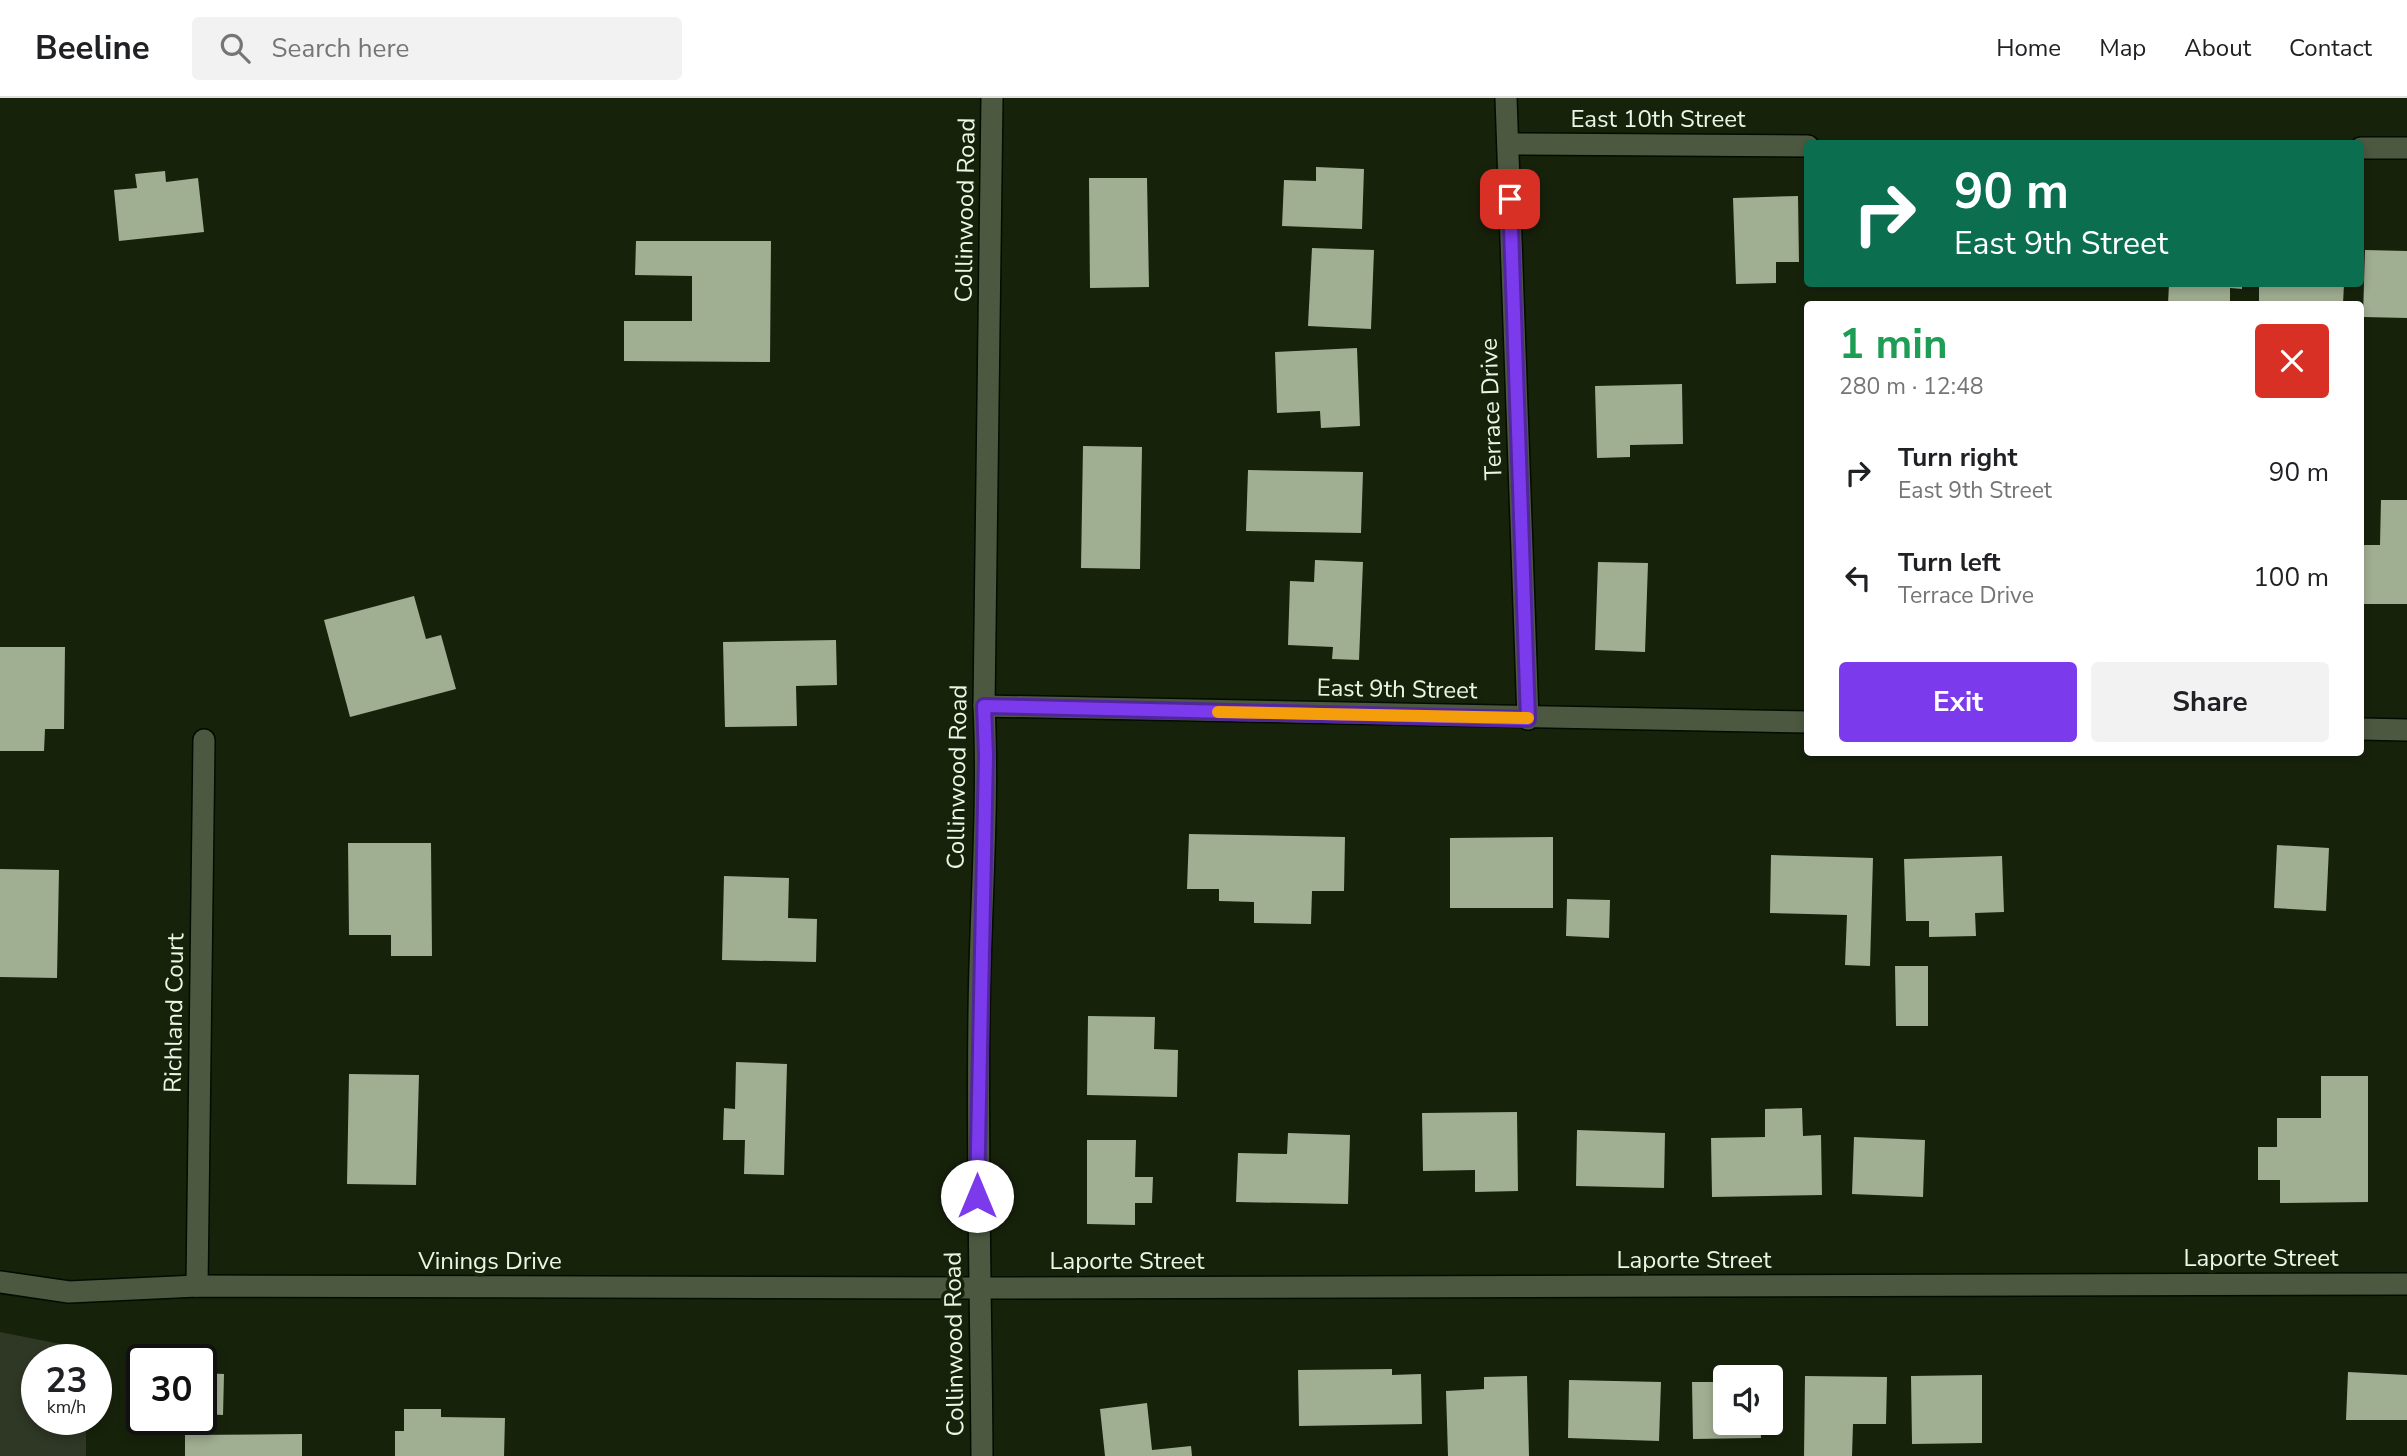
<!DOCTYPE html>
<meta charset="utf-8">
<style>
:root{--surface:#fff;--page:#f2f2f2;--text:#202124;--muted:#757577;--line:#e0e0e0;--accent:#7c3aed}
body{margin:0;font-family:"Nunito Sans",sans-serif;background:var(--page);color:var(--text);height:100vh;display:flex;flex-direction:column;font-size:26px;white-space:nowrap}
*{box-sizing:border-box;margin:0}
p{font-size:23px;color:var(--muted)}
.icon{flex:none;width:38px;height:38px;fill:none;stroke:currentColor;stroke-width:2;stroke-linecap:round;stroke-linejoin:round}
.map{position:relative;flex:1;overflow:hidden}
.drawer{position:absolute;left:1804px;top:203px;width:560px;height:455px;display:flex;flex-direction:column;background:var(--surface);border-radius:7px;box-shadow:0 4px 10px #0003}
.drawer>*{flex:none}
.banner{position:absolute;left:1804px;top:42px;width:560px;height:147px;border-radius:7px;box-shadow:0 4px 10px #0003;background:#0b6e4f;color:#fff;overflow:hidden}
.buttons{position:absolute;left:1713px;top:1267px;display:grid;gap:14px}
.buttons a{display:grid;place-items:center;width:70px;height:70px;border-radius:7px;background:var(--surface);box-shadow:0 4px 10px #0003;font-size:35px}
.speed{position:absolute;left:21px;top:1246px;display:flex;gap:14px;font-size:35px;font-weight:700;text-align:center}
.speed>*{display:grid;place-content:center;width:91px;height:91px;border-radius:50%;background:var(--surface);box-shadow:0 4px 10px #0003;line-height:1}
.speed small{font-size:18px;font-weight:400}
.speed .limit{border:4px solid #111;border-radius:10px;background:#fff;color:#111}
.pin{position:absolute;display:grid;place-items:center;width:60px;height:60px;color:#fff;margin:-30px;border-radius:14px;box-shadow:0 4px 10px #0006}
.me{position:absolute;width:77px;margin:-38px;rotate:0deg;stroke-linejoin:round;filter:drop-shadow(0 0 5px #0008)}
.turn{display:flex;align-items:center;gap:24px;height:147px;padding:0 35px;font-size:32px}
.turn .icon{width:91px;height:91px;stroke-width:2.5}
.turn b{display:block;font-size:49px;line-height:60px}
.round{display:grid;place-items:center;flex:none;width:74px;height:74px;border-radius:7px;background:var(--page)}
.headline{display:flex;align-items:center;justify-content:space-between;height:119px;padding:0 35px}
h1{font-size:42px;font-weight:700;line-height:52px;color:#1e9e55}
.primary-button{display:flex;gap:14px;margin-top:auto;padding:14px 35px}
.primary-button a{flex:1;height:80px;border-radius:7px;background:var(--accent);color:#fff;font-size:28px;font-weight:700;line-height:80px;text-align:center}
.primary-button a+a{background:var(--page);color:var(--text)}
ul{padding:0;list-style:none}
li{display:flex;align-items:center;gap:21px;height:105px;padding:0 35px}
li div{flex:1}
li b{display:block;font-size:26px}
li em{font-style:normal}
header{display:flex;align-items:center;gap:42px;box-sizing:border-box;height:98px;padding:0 35px;background:var(--surface);border-bottom:2px solid var(--line)}
header strong{font-size:33px}
nav{display:flex;gap:38px;margin-inline-start:auto;font-size:24px}
.search{width:490px;height:63px;background:var(--page);display:flex;align-items:center;gap:18px;box-sizing:border-box;padding:0 24px;border-radius:7px;color:var(--muted);font-size:26px}
.map>svg:first-child{display:block}
.green{fill:#2f3725}
.building{fill:#a0ae92}
.lines{fill:none;stroke-linecap:round;stroke-linejoin:round}
.minor-casing{stroke:#040b00;stroke-width:24}
.minor{stroke:#4c5940;stroke-width:21}
.route-casing{stroke:#51269a;stroke-width:18}
.route{stroke:#7c3aed;stroke-width:12}
.slow{stroke:#f59e0b;stroke-width:12}
.labels{text-anchor:middle;stroke-width:7;stroke-linejoin:round;paint-order:stroke}
.street-label{font-size:24px;fill:#edf5e6;stroke:#17220b}
</style>
<header>
<strong>Beeline</strong>
<div class="search"><svg class="icon" aria-label="search" viewBox="0 0 24 24"><circle cx="10" cy="10" r="6"/><path d="M15 15l6 6"/></svg>Search here</div>
<nav><a>Home</a><a>Map</a><a>About</a><a>Contact</a></nav>
</header>
<div class="map">
<svg width="2407" height="1358" viewBox="0 0 2407 1358">
<rect width="100%" height="100%" fill="#17220b"/>
<polygon class="green" points="0,1234 85,1251 85,1262 37,1262 37,1321 86,1321 86,1358 0,1358"/>
<g class="building">
<polygon points="1316,69 1364,71 1362,131 1282,128 1284,82 1316,83"/>
<polygon points="165,73 166,84 198,80 204,134 119,143 114,92 137,90 135,76"/>
<polygon points="1089,80 1147,80 1149,189 1090,190"/>
<polygon points="1798,98 1799,164 1776,164 1776,185 1736,186 1733,100"/>
<polygon points="636,143 771,143 770,264 624,263 624,223 692,223 692,178 635,177"/>
<polygon points="1312,150 1374,152 1371,231 1308,228"/>
<polygon points="2365,152 2407,153 2407,220 2363,219"/>
<polygon points="2169,186 2242,186 2242,191 2230,190 2230,206 2168,206"/>
<polygon points="2259,186 2344,186 2343,206 2259,206"/>
<polygon points="1357,250 1360,328 1321,330 1320,313 1277,315 1275,254"/>
<polygon points="1682,286 1683,346 1630,347 1630,359 1597,360 1595,288"/>
<polygon points="1083,348 1142,349 1140,471 1081,470"/>
<polygon points="1248,372 1363,374 1361,435 1246,433"/>
<polygon points="2381,402 2407,402 2407,506 2361,506 2361,447 2380,447"/>
<polygon points="1315,462 1363,464 1359,562 1332,561 1333,549 1288,547 1290,483 1314,484"/>
<polygon points="1598,464 1648,465 1645,554 1595,552"/>
<polygon points="414,498 426,541 441,537 456,591 350,619 324,522"/>
<polygon points="836,542 837,587 796,588 797,628 725,629 723,544"/>
<polygon points="0,549 65,549 64,631 45,631 44,653 0,653"/>
<polygon points="1189,736 1345,739 1344,793 1312,793 1311,826 1254,825 1254,804 1219,803 1219,791 1187,791"/>
<polygon points="1553,739 1553,810 1450,810 1450,740"/>
<polygon points="348,745 431,745 432,858 391,858 391,837 349,837"/>
<polygon points="2277,747 2329,750 2326,813 2274,810"/>
<polygon points="1771,757 1873,760 1870,868 1845,867 1847,817 1770,815"/>
<polygon points="2002,758 2004,814 1975,815 1976,838 1929,839 1929,823 1906,823 1904,761"/>
<polygon points="0,771 59,772 57,880 0,879"/>
<polygon points="724,778 789,780 788,820 817,821 816,864 722,862"/>
<polygon points="1567,801 1610,802 1609,840 1566,838"/>
<polygon points="1895,868 1928,868 1928,928 1896,928"/>
<polygon points="1088,918 1155,919 1154,951 1178,952 1177,999 1087,997"/>
<polygon points="736,964 787,966 784,1077 744,1076 745,1042 723,1042 724,1010 735,1011"/>
<polygon points="349,976 419,977 416,1087 347,1086"/>
<polygon points="2321,978 2368,978 2368,1104 2280,1105 2280,1082 2258,1082 2258,1049 2277,1049 2277,1020 2321,1020"/>
<polygon points="1802,1010 1803,1038 1821,1037 1822,1097 1712,1099 1711,1040 1765,1039 1765,1011"/>
<polygon points="1517,1014 1518,1093 1475,1094 1475,1072 1423,1073 1422,1015"/>
<polygon points="1577,1032 1665,1035 1664,1090 1576,1088"/>
<polygon points="1288,1035 1350,1037 1348,1106 1236,1104 1238,1055 1287,1056"/>
<polygon points="1854,1039 1925,1042 1923,1099 1852,1096"/>
<polygon points="1087,1042 1136,1042 1135,1079 1153,1079 1152,1105 1135,1105 1135,1127 1087,1126"/>
<polygon points="1392,1271 1392,1277 1421,1276 1422,1326 1299,1328 1298,1272"/>
<polygon points="2348,1274 2407,1277 2407,1322 2346,1322"/>
<polygon points="201,1275 224,1276 223,1317 201,1316"/>
<polygon points="1982,1277 1982,1345 1912,1346 1911,1278"/>
<polygon points="1527,1278 1529,1358 1448,1358 1446,1293 1484,1291 1484,1279"/>
<polygon points="1805,1278 1887,1279 1886,1326 1853,1326 1852,1358 1804,1358"/>
<polygon points="1569,1282 1661,1284 1659,1343 1568,1340"/>
<polygon points="1692,1284 1726,1284 1726,1325 1760,1325 1761,1340 1693,1341"/>
<polygon points="1147,1305 1152,1352 1191,1348 1192,1358 1105,1358 1100,1311"/>
<polygon points="404,1311 441,1311 441,1319 505,1320 504,1358 395,1358 395,1333 404,1333"/>
<polygon points="302,1336 302,1358 185,1358 185,1337"/>
</g>
<g class="lines">
<g class="minor-casing">
<g id="minor">
<polyline points="1506,0 1528,621"/>
<polyline points="1508,46 1808,48"/>
<polyline points="2361,50 2407,50"/>
<polyline points="984,608 1808,624"/>
<polyline points="2361,631 2407,632"/>
<polyline points="0,1184 69,1194 197,1188 981,1190 2407,1186"/>
<polyline points="197,1188 204,642"/>
<path d="M982,1358C981,1211 977,1064 979,917C980,814 989,711 984,608L992,0"/>
</g>
</g>
<use href="#minor" class="minor"/>
</g>
<g class="lines">
<g class="route-casing">
<polyline id="route" points="977,1098 986,658 984,608 1528,621 1510,101"/>
</g>
<use href="#route" class="route"/>
<polyline class="slow" points="1218,614 1528,620"/>
</g>
<g class="labels">
<g class="street-label">
<text x="1658" y="29">East 10th Street</text>
<text transform="translate(965 112) rotate(-89)" y="8">Collinwood Road</text>
<text transform="translate(1491 311) rotate(-92)" y="8">Terrace Drive</text>
<text transform="translate(1397 591) rotate(1)" y="8">East 9th Street</text>
<text transform="translate(957 679) rotate(-89)" y="8">Collinwood Road</text>
<text transform="translate(174 915) rotate(-89)" y="8">Richland Court</text>
<text x="2261" y="1168">Laporte Street</text>
<text x="1694" y="1170">Laporte Street</text>
<text x="490" y="1171">Vinings Drive</text>
<text x="1127" y="1171">Laporte Street</text>
<text transform="translate(954 1246) rotate(-91)" y="8">Collinwood Road</text>
</g>
</g>
</svg>
<div class="buttons">
<a><svg class="icon" aria-label="sound" viewBox="0 0 24 24"><path d="M4 9h4l5-4v14l-5-4H4zM17 9q2 3 0 6"/></svg></a>
</div>
<div class="speed"><div>23<small>km/h</small></div><div class="limit">30</div></div>
<div class="pin" style="left:1510px;top:101px;background:#d93025"><svg class="icon" aria-label="arrive" viewBox="0 0 24 24"><path d="M6 21V4h12l-3 4 3 4H6"/></svg></div>
<svg class="me" style="left:977px;top:1098px" viewBox="-20 -20 40 40"><circle r="19" fill="#fff"/><path d="M0-13L10 11 0 6-10 11z" fill="#7c3aed"/></svg>
<div class="banner">
<div class="turn"><svg class="icon" aria-label="right" viewBox="0 0 24 24"><path d="M7 20v-9h11M14 6l5 5-5 5"/></svg><div><b>90 m</b>East 9th Street</div></div>
</div>
<section class="drawer">
<div class="headline"><div><h1>1 min</h1><p>280 m · 12:48</p></div><a class="round" style="background:#d93025;color:#fff"><svg class="icon" aria-label="close" viewBox="0 0 24 24"><path d="M6 6l12 12M18 6L6 18"/></svg></a></div>
<ul>
<li><svg class="icon" aria-label="right" viewBox="0 0 24 24"><path d="M7 20v-9h11M14 6l5 5-5 5"/></svg><div><b>Turn right</b><p>East 9th Street</p></div><em>90 m</em></li>
<li><svg class="icon" aria-label="left" viewBox="0 0 24 24"><path d="M17 20v-9H6M10 6l-5 5 5 5"/></svg><div><b>Turn left</b><p>Terrace Drive</p></div><em>100 m</em></li>
</ul>
<div class="primary-button"><a>Exit</a><a>Share</a></div>
</section>
</div>
